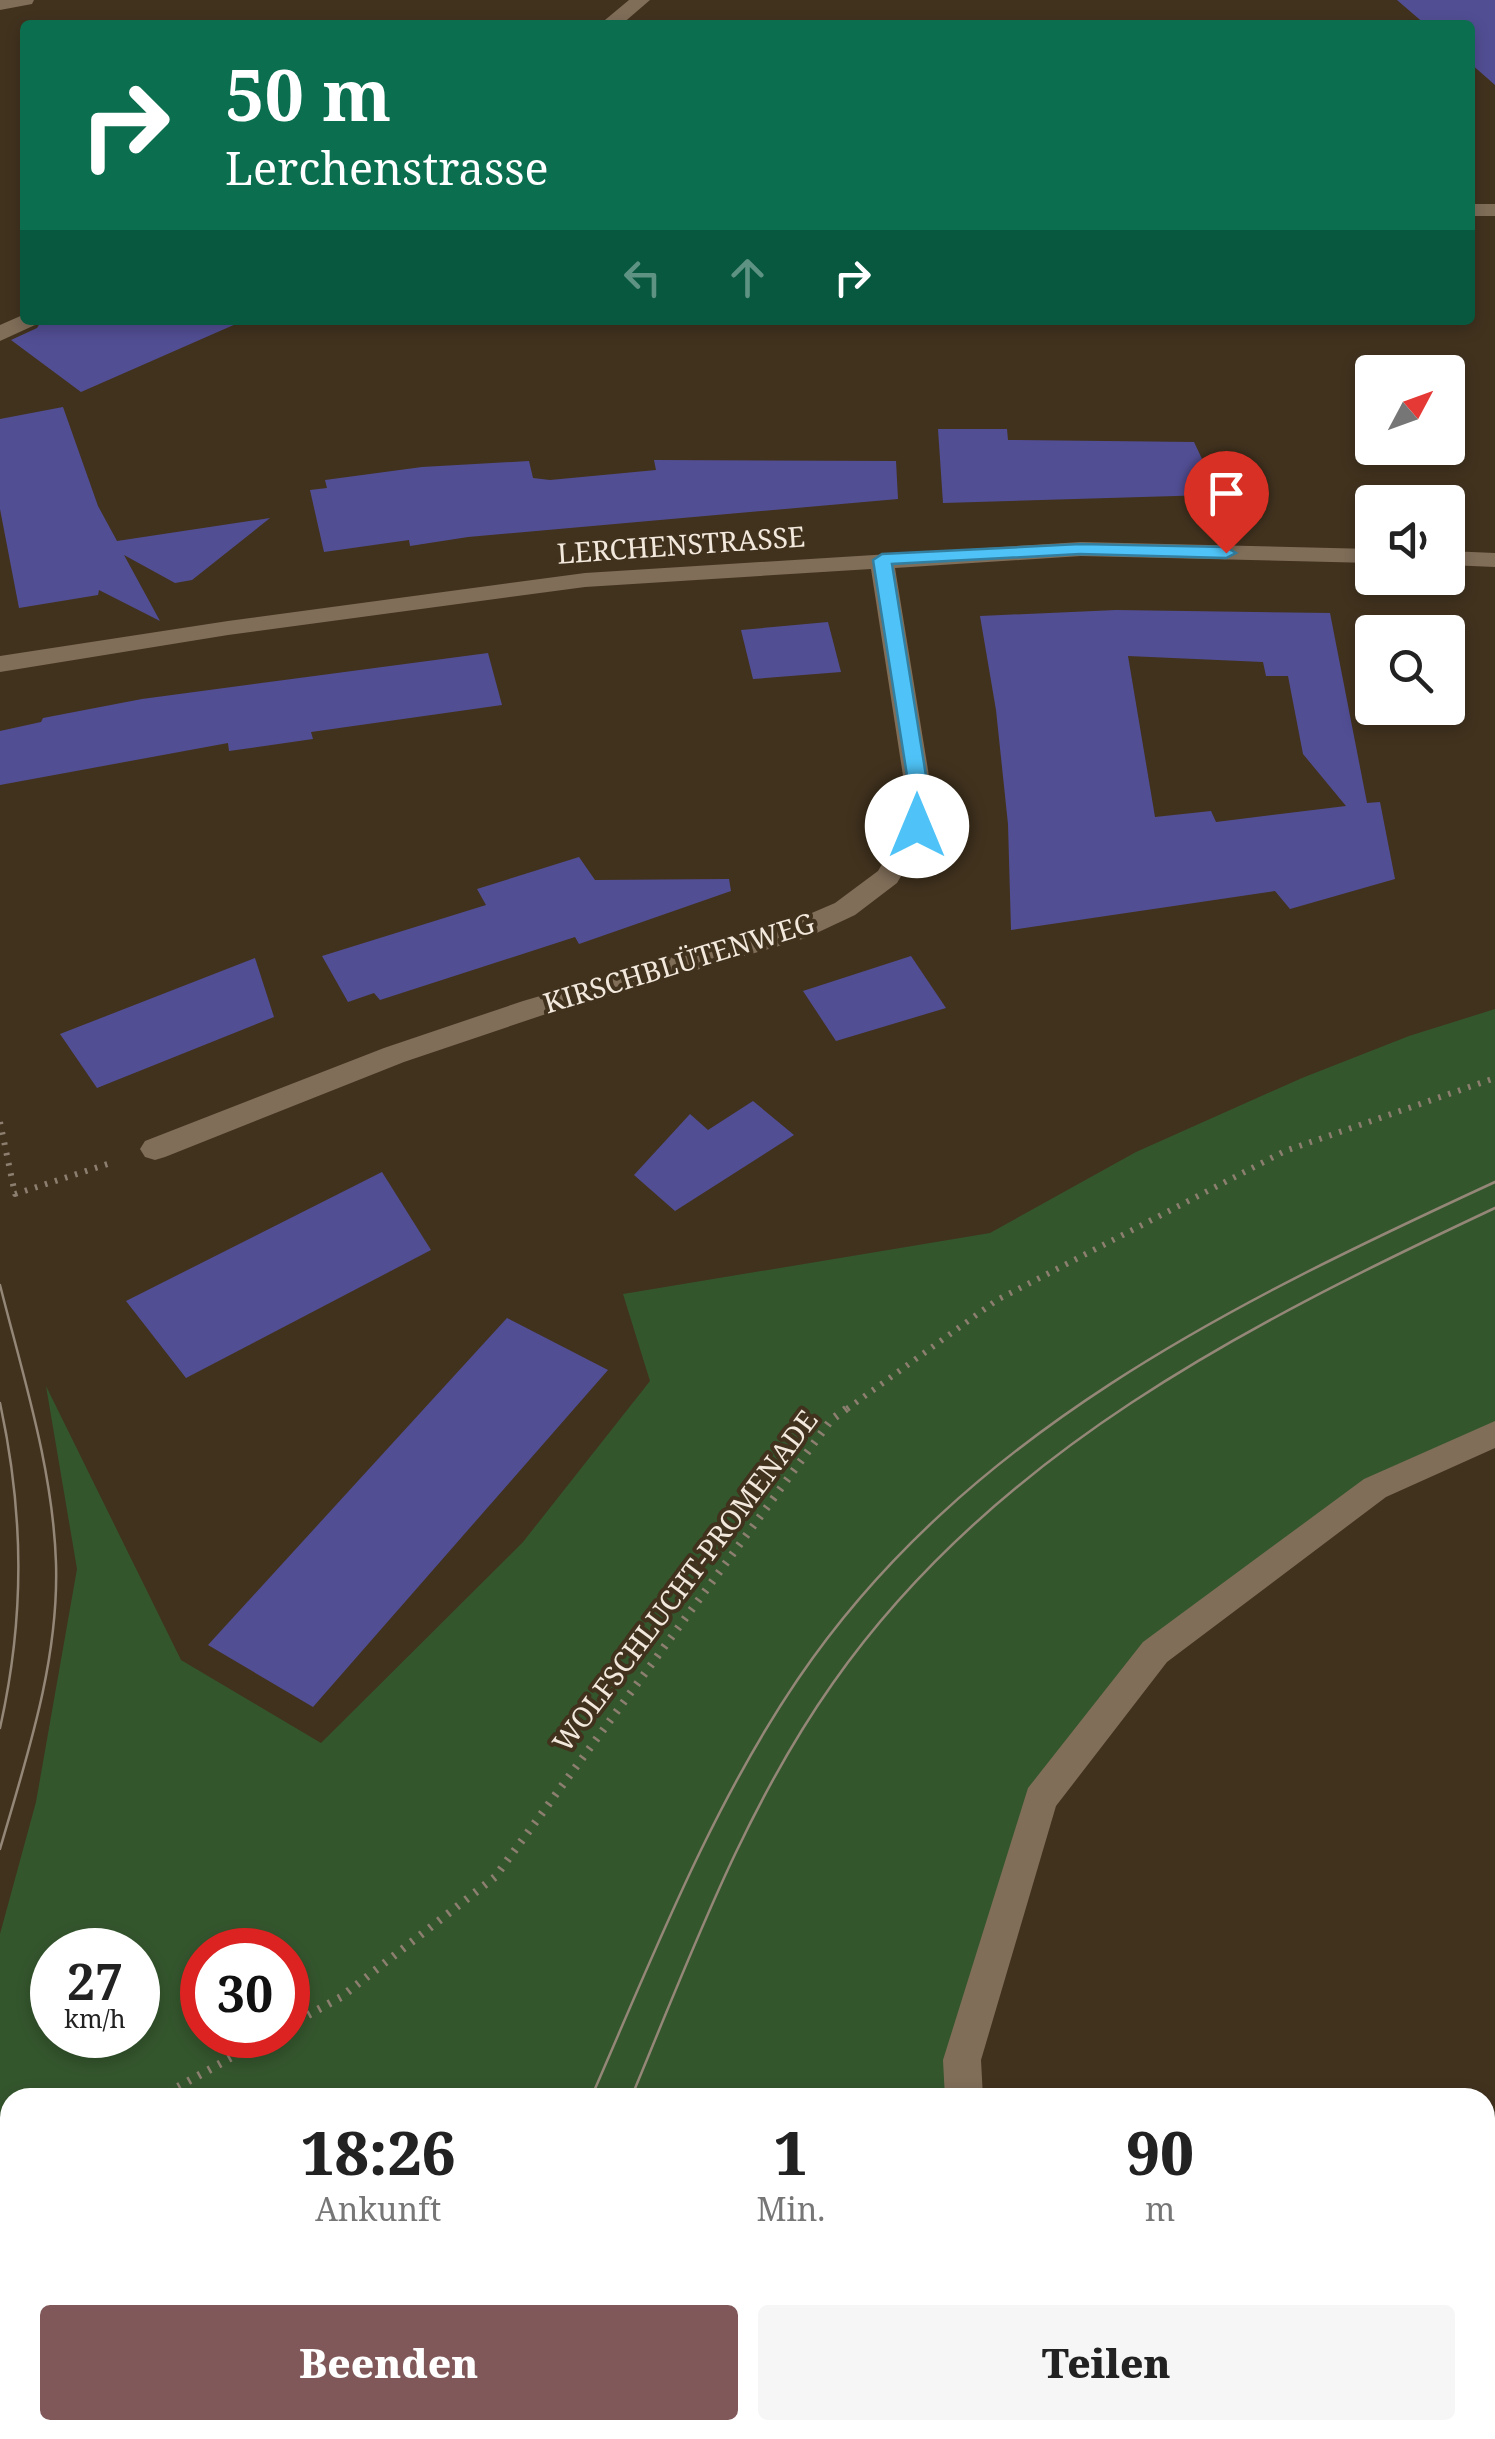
<!DOCTYPE html>
<html lang="de">
<meta charset="utf-8">
<style>
:root{--surface:#fff;--page:#f6f6f6;--text:#222;--muted:#767676;--accent:#815859}
body{margin:0;font-family:"Noto Serif",serif;background:var(--page);color:var(--text);height:100vh;display:flex;flex-direction:column;font-size:38px;white-space:nowrap}
*{box-sizing:border-box;margin:0}
p{font-size:32px;color:var(--muted)}
.icon{flex:none;width:55px;height:55px;fill:none;stroke:currentColor;stroke-width:2;stroke-linecap:round;stroke-linejoin:round}
.map{position:relative;flex:1;overflow:hidden}
.sheet{position:absolute;left:0px;top:2088px;width:1495px;height:352px;display:flex;flex-direction:column;background:var(--surface);border-radius:30px 30px 0 0;box-shadow:0 5px 15px #0003}
.sheet>*{flex:none}
.banner{position:absolute;left:20px;top:20px;width:1455px;height:305px;border-radius:10px;box-shadow:0 5px 15px #0003;background:#0b6e4f;color:#fff;overflow:hidden}
.needle{width:65px;rotate:49deg}
.buttons{position:absolute;left:1355px;top:355px;display:grid;gap:20px}
.buttons a{display:grid;place-items:center;width:110px;height:110px;border-radius:10px;background:var(--surface);box-shadow:0 5px 15px #0003;font-size:50px}
.speed{position:absolute;left:30px;top:1928px;display:flex;gap:20px;font-size:50px;font-weight:700;text-align:center}
.speed>*{display:grid;place-content:center;width:130px;height:130px;border-radius:50%;background:var(--surface);box-shadow:0 5px 15px #0003;line-height:1}
.speed small{font-size:25px;font-weight:400}
.speed .limit{border:15px solid #d22;background:#fff;color:#111}
.pin{position:absolute;display:grid;place-items:center;width:85px;height:85px;color:#fff;margin:-102px -42px;border-radius:50% 50% 50% 0;rotate:-45deg;box-shadow:0 0 10px #0007}
.pin .icon{rotate:45deg}
.me{position:absolute;width:110px;margin:-55px;rotate:0deg;stroke-linejoin:round;filter:drop-shadow(0 0 8px #0008)}
.turn{display:flex;align-items:center;gap:35px;height:210px;padding:0 40px;font-size:45px}
.turn .icon{width:130px;height:130px;stroke-width:2.5}
.turn b{display:block;font-size:70px;line-height:85px}
.lanes{display:flex;align-items:center;height:95px;padding:0 40px;background:#0003;justify-content:center;gap:50px;direction:ltr}
.lanes .off{opacity:.35}
.eta{display:flex;justify-content:space-evenly;align-items:center;height:170px;text-align:center}
.eta b{font-size:60px;font-weight:800;line-height:70px}
.cta{display:flex;gap:20px;margin-top:auto;padding:20px 40px}
.cta a{flex:1;height:115px;border-radius:10px;background:var(--accent);color:#fff;font-size:40px;font-weight:800;line-height:115px;text-align:center}
.cta a+a{background:var(--page);color:var(--text)}
.map>svg:first-child{display:block}
.green{fill:#34562d;fill-rule:evenodd}
.building{fill:#524e94;fill-rule:evenodd}
.lines{fill:none;stroke-linecap:round;stroke-linejoin:round}
.path-far1{stroke:#8c7f6f;stroke-width:6;stroke-dasharray:2.5 8;stroke-linecap:butt}
.path{stroke:#8c7f6f;stroke-width:8;stroke-dasharray:2.5 9;stroke-linecap:butt}
.minor{fill:#806e59;fill-rule:evenodd}
.tram{stroke:#948777;stroke-width:2.5}
.route{fill:#4fc3f7;stroke:#337fa1;stroke-width:2.5}
.labels{text-anchor:middle;stroke-width:8;stroke-linejoin:round;paint-order:stroke}
.street-label{font-size:28px;fill:#f2e8dc;stroke:#41321e}
</style>
<div class="map">
<svg width="1495" height="2439" viewBox="0 0 1495 2439">
<rect width="100%" height="100%" fill="#41321e"/>
<path class="green" d="M1495,1009V1434L1375,1488L1155,1652L1040,1799L964,2097L10,2098V2430H979L980,2439H0V1934L36,1802L77,1569L46,1386L181,1660L321,1743L523,1542L650,1381L623,1294L990,1233L1136,1152L1302,1078L1409,1036ZM52,1950H138V2035H52ZM202,1950H288V2035H202Z"/>
<g class="building">
<polygon points="1397,0 1495,0 1495,85 1470,63 1470,25 1426,25"/>
<polygon points="42,320 245,320 81,392 11,340 37,328"/>
<polygon points="63,407 98,506 117,541 270,518 192,580 175,583 124,555 160,621 99,590 98,595 19,608 0,509 0,419"/>
<polygon points="938,429 1007,429 1008,440 1194,442 1203,461 1209,495 943,503"/>
<polygon points="654,460 896,461 898,499 468,537 410,546 409,540 324,552 310,490 327,488 325,480 422,467 529,461 533,478 550,480 656,470"/>
<path d="M1116,610L1330,613L1367,803L1380,802L1395,879L1290,909L1275,891L1011,930L1008,824L996,710L980,616ZM1128,656L1263,662L1266,676H1288L1303,754L1346,806L1216,822L1211,811L1155,817Z"/>
<polygon points="828,622 841,672 753,679 741,630"/>
<polygon points="488,653 502,705 311,732 313,739 229,751 228,743 0,785 0,731 41,722 43,718 142,699"/>
<polygon points="579,857 595,880 729,879 731,891 579,944 575,937 380,1000 374,993 348,1002 322,956 486,905 477,889"/>
<polygon points="911,956 946,1008 836,1041 803,991"/>
<polygon points="255,958 274,1017 97,1088 60,1034"/>
<polygon points="753,1101 794,1135 675,1211 634,1175 690,1114 708,1130"/>
<polygon points="382,1172 431,1250 186,1378 126,1301"/>
<polygon points="507,1318 608,1370 313,1707 208,1645"/>
</g>
<g class="lines">
<g class="path-far1">
<polyline points="0,1122 15,1194 111,1163"/>
<polyline points="847,1409 997,1300 1285,1151 1495,1078"/>
</g>
<g class="path">
<polyline points="288,2026 341,1997 495,1877 831,1420 850,1406"/>
<polyline points="158,2098 272,2035"/>
<polyline points="0,2184 10,2179"/>
</g>
<g class="minor">
<polygon points="0,0 34,0 32,4 0,10"/>
<polygon points="629,0 650,0 621,25 599,25"/>
<rect x="1470" y="204" width="25" height="12"/>
<polygon points="25,314 25,320 38,320 35,325 0,341 0,325"/>
<polygon points="1081,542 1372,549 1372,563 1081,556 895,568 930,782 930,827 897,883 855,915 806,938 543,1015 404,1062 165,1157 155,1160 145,1157 140,1149 145,1141 384,1048 523,1001 786,924 835,903 878,871 904,827 904,782 871,569 585,587 228,635 0,672 0,656 228,621 585,573"/>
<polygon points="1448,551 1495,553 1495,567 1448,565"/>
<polygon points="1495,1421 1495,1448 1386,1497 1167,1662 1056,1806 981,2060 983,2098 945,2098 943,2060 1028,1788 1143,1642 1364,1479"/>
<polygon points="958,2430 1000,2430 1001,2439 959,2439"/>
</g>
<g class="tram">
<path d="M0,1285C23,1376 53,1469 56,1563C59,1661 27,1756 0,1849"/>
<path d="M0,1403C24,1514 25,1617 0,1728"/>
<path d="M591,2098C653,1956 711,1807 798,1679C965,1433 1233,1303 1495,1182"/>
<path d="M631,2098C690,1957 744,1809 833,1683C995,1452 1246,1325 1495,1208"/>
<polyline points="0,2340 10,2349"/>
<polyline points="0,2398 10,2405"/>
<polyline points="51,2430 73,2439"/>
<polyline points="338,2439 360,2430"/>
</g>
</g>
<polygon class="route" points="1080,544 1226,547 1236,553 1226,558 1080,554 892,564 927,782 927,826 924,831 910,831 908,782 873,560 882,554"/>
<g class="labels">
<g class="street-label">
<text transform="translate(681 545) rotate(-4)" y="10">LERCHENSTRASSE</text>
<text transform="translate(679 963) rotate(-17)" y="10">KIRSCHBLÜTENWEG</text>
<text transform="translate(685 1581) rotate(-53)" y="10">WOLFSCHLUCHT-PROMENADE</text>
</g>
</g>
</svg>
<div class="buttons">
<a><svg class="needle" viewBox="-14 -14 28 28"><path d="M0-13l5 13h-10z" fill="#e53935"/><path d="M0 13l5-13h-10z" fill="#767676"/></svg></a>
<a><svg class="icon" aria-label="sound" viewBox="0 0 24 24"><path d="M4 9h4l5-4v14l-5-4H4zM17 9q2 3 0 6"/></svg></a>
<a><svg class="icon" aria-label="search" viewBox="0 0 24 24"><circle cx="10" cy="10" r="6"/><path d="M15 15l6 6"/></svg></a>
</div>
<div class="speed"><div>27<small>km/h</small></div><div class="limit">30</div></div>
<div class="pin" style="left:1226px;top:553px;background:#d93025"><svg class="icon" aria-label="arrive" viewBox="0 0 24 24"><path d="M6 21V4h12l-3 4 3 4H6"/></svg></div>
<svg class="me" style="left:917px;top:826px" viewBox="-20 -20 40 40"><circle r="19" fill="#fff"/><path d="M0-13L10 11 0 6-10 11z" fill="#4fc3f7"/></svg>
<div class="banner">
<div class="turn"><svg class="icon" aria-label="right" viewBox="0 0 24 24"><path d="M7 20v-9h11M14 6l5 5-5 5"/></svg><div><b>50 m</b>Lerchenstrasse</div></div>
<div class="lanes"><svg class="icon off" aria-label="left" viewBox="0 0 24 24"><path d="M17 20v-9H6M10 6l-5 5 5 5"/></svg><svg class="icon off" aria-label="ahead" viewBox="0 0 24 24"><path d="M12 20V5M6 11l6-6 6 6"/></svg><svg class="icon" aria-label="right" viewBox="0 0 24 24"><path d="M7 20v-9h11M14 6l5 5-5 5"/></svg></div>
</div>
<section class="sheet">
<div class="eta">
<div><b>18:26</b><p>Ankunft</p></div>
<div><b>1</b><p>Min.</p></div>
<div><b>90</b><p>m</p></div>
</div>
<div class="cta"><a>Beenden</a><a>Teilen</a></div>
</section>
</div>
